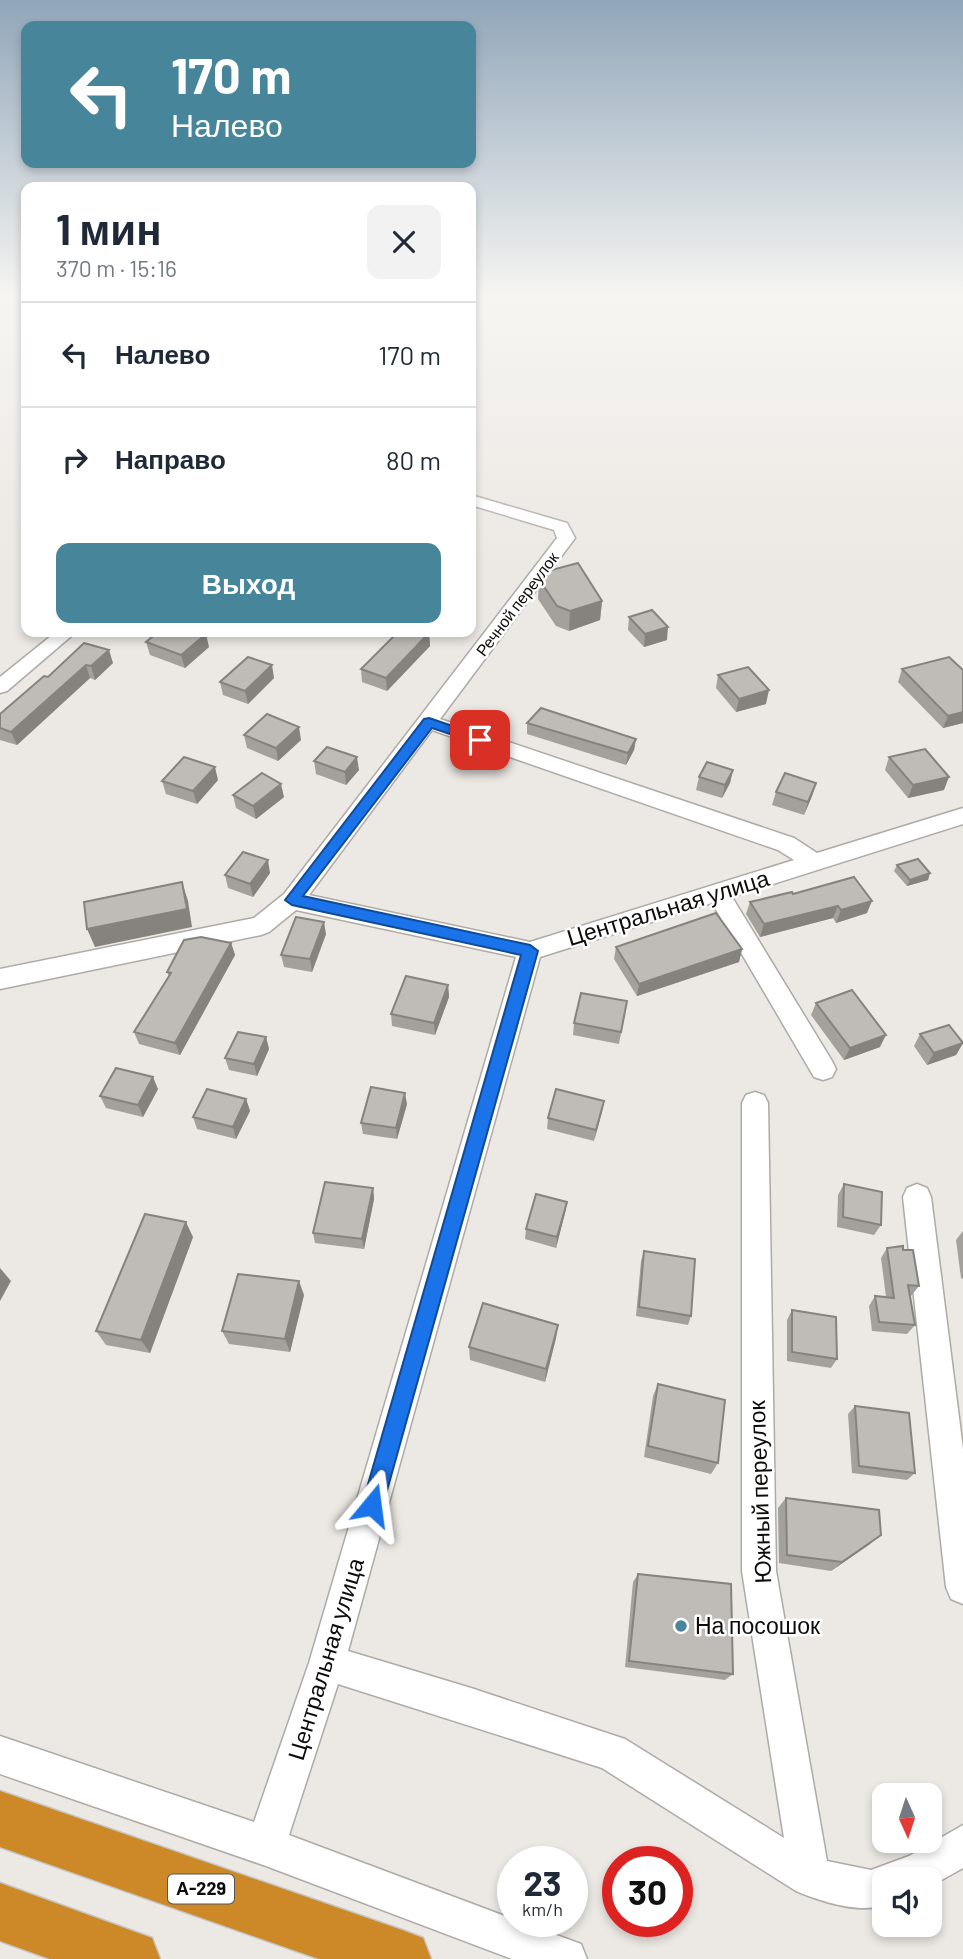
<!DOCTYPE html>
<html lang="ru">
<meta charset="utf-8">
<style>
:root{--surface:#fff;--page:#f2f2f3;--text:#1f2937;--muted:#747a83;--line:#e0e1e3;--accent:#47869a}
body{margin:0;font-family:Barlow,sans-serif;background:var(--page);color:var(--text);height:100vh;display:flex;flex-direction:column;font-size:26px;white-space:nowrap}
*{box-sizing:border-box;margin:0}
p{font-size:23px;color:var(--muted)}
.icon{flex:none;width:38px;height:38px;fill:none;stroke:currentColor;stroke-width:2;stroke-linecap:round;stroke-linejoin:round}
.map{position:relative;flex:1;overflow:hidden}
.side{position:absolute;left:21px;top:182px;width:455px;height:455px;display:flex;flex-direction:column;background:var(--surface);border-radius:14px;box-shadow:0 4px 10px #0003}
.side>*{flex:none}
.guide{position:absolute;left:21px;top:21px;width:455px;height:147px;border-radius:14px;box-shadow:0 4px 10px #0003;background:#47869a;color:#fff;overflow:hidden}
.needle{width:46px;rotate:177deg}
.tools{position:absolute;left:872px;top:1783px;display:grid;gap:14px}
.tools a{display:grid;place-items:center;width:70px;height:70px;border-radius:14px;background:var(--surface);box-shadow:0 4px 10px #0003;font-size:35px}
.speed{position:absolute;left:497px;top:1846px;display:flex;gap:14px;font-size:35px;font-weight:700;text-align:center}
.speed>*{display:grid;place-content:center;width:91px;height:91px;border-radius:50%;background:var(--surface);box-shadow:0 4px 10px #0003;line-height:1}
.speed small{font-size:18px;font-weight:400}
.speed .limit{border:10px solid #d22;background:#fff;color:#111}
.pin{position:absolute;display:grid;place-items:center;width:60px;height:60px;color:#fff;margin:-30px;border-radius:14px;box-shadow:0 4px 10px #0006}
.me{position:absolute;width:77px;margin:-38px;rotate:16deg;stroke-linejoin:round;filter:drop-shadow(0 0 5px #0008)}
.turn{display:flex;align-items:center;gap:24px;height:147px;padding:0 35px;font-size:32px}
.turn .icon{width:91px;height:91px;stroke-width:2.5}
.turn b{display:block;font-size:49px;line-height:60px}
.round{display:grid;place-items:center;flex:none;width:74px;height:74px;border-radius:14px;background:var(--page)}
.overview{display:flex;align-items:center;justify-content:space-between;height:119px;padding:0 35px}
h1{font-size:42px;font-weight:700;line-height:52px}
.button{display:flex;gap:14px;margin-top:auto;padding:14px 35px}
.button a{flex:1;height:80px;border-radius:14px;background:var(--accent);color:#fff;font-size:28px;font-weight:700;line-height:80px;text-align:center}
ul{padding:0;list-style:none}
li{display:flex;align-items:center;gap:21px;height:105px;padding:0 35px;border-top:2px solid var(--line)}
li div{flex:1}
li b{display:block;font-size:26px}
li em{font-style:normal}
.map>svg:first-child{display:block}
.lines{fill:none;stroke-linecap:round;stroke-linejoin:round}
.minor-casing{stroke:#afaaa6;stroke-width:3}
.highway-casing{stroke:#c5c5c4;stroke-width:3}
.minor{fill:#fff;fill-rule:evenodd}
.highway{fill:#cd8927;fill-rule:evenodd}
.wall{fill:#a4a19d}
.shaded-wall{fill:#86837f}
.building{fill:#bfbbb6;stroke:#86837f;stroke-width:2}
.route{fill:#1a73e8;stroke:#114b97;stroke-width:2}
.poi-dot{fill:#47869a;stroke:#fff;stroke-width:2.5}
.labels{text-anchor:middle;stroke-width:5;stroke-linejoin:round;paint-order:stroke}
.far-street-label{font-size:16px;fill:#0d0c0a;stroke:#fff}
.shield{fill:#fff;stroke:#565554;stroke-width:2}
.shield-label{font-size:18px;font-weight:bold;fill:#0d0c0a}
.near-street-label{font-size:23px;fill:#0d0c0a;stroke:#fff}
.near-poi-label{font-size:23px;fill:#0d0c0a;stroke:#fff;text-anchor:start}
</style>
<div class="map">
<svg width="963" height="1959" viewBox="0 0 963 1959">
<rect width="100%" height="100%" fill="#ece8e3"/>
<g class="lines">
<g class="minor-casing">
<g id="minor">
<path d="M471,495L567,523L575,538L440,719L794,838L817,853L963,808V824L732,897L832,1061L836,1069L832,1077L823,1080L814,1077L712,903L540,957L348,1651L471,1688L625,1739L784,1838L742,1571V1103L746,1095L755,1092L764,1095L768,1103L776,1571L827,1861L871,1870L909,1856L963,1825V1868L929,1887V1880H884V1905C859,1914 820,1901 796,1891L602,1768L338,1684L289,1835L513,1919V1922H521L581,1944L587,1959H512L266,1866L0,1774V1736L254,1822L309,1663L516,957L296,910L269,932L261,935L0,989V969L254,918L284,894L557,538L554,530L471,505ZM432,730L778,850L794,860L530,942L309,895Z"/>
<polygon points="56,632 76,632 7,691 0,693 0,677"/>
<polygon points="917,1184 927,1188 931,1197 963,1449 963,1604 951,1599 946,1587 903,1197 907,1188"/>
</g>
</g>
<g class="highway-casing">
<g id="highway">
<polygon points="0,1791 402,1930 423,1938 431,1959 319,1959 0,1847"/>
<polygon points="0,1883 152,1938 160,1959 50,1959 0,1941"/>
</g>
</g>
<use href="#minor" class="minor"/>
<use href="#highway" class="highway"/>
</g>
<g class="wall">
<polygon points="539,579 602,601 600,620 569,631 556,626 538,599"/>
<polygon points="629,617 667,640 644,647 628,630"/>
<polygon points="429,633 430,646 387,691 362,682 361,669"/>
<polygon points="146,642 209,647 185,668 150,655"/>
<polygon points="84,643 113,663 95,680 90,678 17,745 0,740 0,714 48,677"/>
<polygon points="902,669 963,670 963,723 943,728 898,682"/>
<polygon points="718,675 766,704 736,712 716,688"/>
<polygon points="274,678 248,704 223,695 220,682"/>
<polygon points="527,723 636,739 634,750 626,765 527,734"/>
<polygon points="244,735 301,740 278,761 247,748"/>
<polygon points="889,757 944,790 908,798 885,770"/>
<polygon points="314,761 359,770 346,785 316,774"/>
<polygon points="733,770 730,783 722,798 696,790 699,777"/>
<polygon points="218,780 197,804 166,794 162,781"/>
<polygon points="816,783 812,796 804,815 772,805 776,792"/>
<polygon points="233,795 284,797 256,819 236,808"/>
<polygon points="897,865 928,880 907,886 894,871"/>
<polygon points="270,873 253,897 228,888 225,875"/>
<polygon points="793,894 867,913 836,923 833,918 760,937 746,914 750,902"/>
<polygon points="326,934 312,972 284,967 281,955"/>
<polygon points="231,943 235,955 180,1055 139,1044 134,1032 169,976 167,972"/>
<polygon points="616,947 742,949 739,962 637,996 614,959"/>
<polygon points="448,985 449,997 435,1035 392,1026 391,1014"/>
<polygon points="627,1001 619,1044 573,1035 574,1023"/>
<polygon points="816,1003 880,1047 844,1060 811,1015"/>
<polygon points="920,1034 963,1043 956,1055 927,1065 914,1046"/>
<polygon points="266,1037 269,1049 257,1076 229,1070 225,1058"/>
<polygon points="158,1089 143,1117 106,1108 100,1096"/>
<polygon points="246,1099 250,1111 236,1139 197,1129 193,1117"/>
<polygon points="604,1101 594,1141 547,1129 548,1118"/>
<polygon points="407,1104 397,1139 363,1134 361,1123"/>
<polygon points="844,1184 881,1225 874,1235 837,1227 838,1195"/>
<polygon points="373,1188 374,1199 364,1249 315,1243 313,1233"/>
<polygon points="567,1202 565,1213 556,1248 525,1239 526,1229"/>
<polygon points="963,1231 963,1279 961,1278 956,1240"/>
<polygon points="193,1237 150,1353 106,1345 96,1331"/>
<polygon points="887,1248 903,1250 919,1286 911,1296 910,1295 915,1325 907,1334 872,1331 869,1306 875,1296 886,1297 881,1258"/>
<polygon points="644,1251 691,1316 688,1325 636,1316 641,1261"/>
<polygon points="304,1295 290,1352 229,1344 222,1331"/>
<polygon points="792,1310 837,1359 831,1368 787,1361 787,1320"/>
<polygon points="556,1338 545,1382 470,1360 469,1347"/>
<polygon points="658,1384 718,1463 711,1474 644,1457 653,1396"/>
<polygon points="855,1406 915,1473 907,1480 852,1473 848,1414"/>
<polygon points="786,1498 870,1544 831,1571 779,1563 778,1508"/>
<polygon points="638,1574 733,1674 725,1680 625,1667 633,1582"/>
</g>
<g class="shaded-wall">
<polygon points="602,601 600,620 569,631 570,611"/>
<polygon points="668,627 667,640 644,647 645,634"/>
<polygon points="429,633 430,646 387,691 386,678"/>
<polygon points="206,634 209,647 185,668 181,655"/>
<polygon points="109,650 113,663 95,680 91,666"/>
<polygon points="86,665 90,678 17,745 11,732"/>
<polygon points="272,665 274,678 248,704 245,691"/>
<polygon points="769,690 766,704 736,712 739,699"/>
<polygon points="963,712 963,723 943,728 948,716"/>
<polygon points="299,727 301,740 278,761 276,748"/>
<polygon points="636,739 634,750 626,765 628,753"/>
<polygon points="357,757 359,770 346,785 345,772"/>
<polygon points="215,767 218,780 197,804 193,791"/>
<polygon points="733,770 730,783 722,798 725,785"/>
<polygon points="949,777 944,790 908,798 913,785"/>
<polygon points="816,783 812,796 804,815 808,802"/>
<polygon points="281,784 284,797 256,819 253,806"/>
<polygon points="268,860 270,873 253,897 250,884"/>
<polygon points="930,873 928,880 907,886 910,880"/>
<polygon points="182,882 188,901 192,927 95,947 87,929"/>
<polygon points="872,901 867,913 836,923 841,910"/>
<polygon points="838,906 833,918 760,937 764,924"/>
<polygon points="324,922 326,934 312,972 310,959"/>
<polygon points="231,943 235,955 180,1055 175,1043"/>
<polygon points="742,949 739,962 637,996 639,984"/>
<polygon points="448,985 449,997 435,1035 434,1023"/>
<polygon points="886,1035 880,1047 844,1060 850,1048"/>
<polygon points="266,1037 269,1049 257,1076 254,1064"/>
<polygon points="963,1043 956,1055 927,1065 934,1053"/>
<polygon points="153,1077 158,1089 143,1117 138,1105"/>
<polygon points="405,1093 407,1104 397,1139 396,1128"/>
<polygon points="246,1099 250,1111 236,1139 233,1127"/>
<polygon points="604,1101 602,1112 594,1141 596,1130"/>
<polygon points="373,1188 374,1199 364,1249 362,1239"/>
<polygon points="567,1202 565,1213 556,1248 557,1237"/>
<polygon points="186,1222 193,1237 150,1353 141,1340"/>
<polygon points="0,1268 11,1281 0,1301"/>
<polygon points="299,1281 304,1295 290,1352 285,1339"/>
<polygon points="558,1325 556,1338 545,1382 546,1369"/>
<polygon points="881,1535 870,1544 831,1571 842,1562"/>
</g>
<g class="building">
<polygon points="578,563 602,601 570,611 557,606 539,579 544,572"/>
<polygon points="652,610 668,627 645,634 629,617"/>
<polygon points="158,632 199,632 206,634 181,655 146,642"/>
<polygon points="398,632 424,632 429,633 386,678 361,669"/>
<polygon points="84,643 109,650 91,666 86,665 11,732 0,728 0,714 44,676 48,677"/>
<polygon points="248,657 272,665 245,691 220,682"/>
<polygon points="949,657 963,670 963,712 948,716 902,669"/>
<polygon points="748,667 769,690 739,699 718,675"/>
<polygon points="541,708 636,739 628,753 527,723"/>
<polygon points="267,714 299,727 276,748 244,735"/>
<polygon points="327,747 357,757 345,772 314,761"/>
<polygon points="925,749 949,777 913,785 889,757"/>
<polygon points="184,757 215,767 193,791 162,781"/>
<polygon points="707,762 733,770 725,785 699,777"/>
<polygon points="262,773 281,784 253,806 233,795"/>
<polygon points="785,773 816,783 808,802 776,792"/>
<polygon points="243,852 268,860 250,884 225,875"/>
<polygon points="918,859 930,873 910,880 897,865"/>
<polygon points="854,877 872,901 841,910 838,906 764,924 750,902 792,892 793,894"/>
<polygon points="182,882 187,909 87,929 84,902"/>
<polygon points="716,913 742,949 639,984 616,947"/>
<polygon points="296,917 324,922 310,959 281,955"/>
<polygon points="201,937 231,943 175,1043 134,1032 171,973 167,972 184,940"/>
<polygon points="406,976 448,985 434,1023 391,1014"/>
<polygon points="852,990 886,1035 850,1048 816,1003"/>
<polygon points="581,993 627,1001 621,1032 574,1023"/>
<polygon points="949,1025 963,1043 934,1053 920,1034"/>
<polygon points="238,1032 266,1037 254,1064 225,1058"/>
<polygon points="116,1068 153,1077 138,1105 100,1096"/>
<polygon points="371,1087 405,1093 396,1128 361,1123"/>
<polygon points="207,1089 246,1099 233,1127 193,1117"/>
<polygon points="556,1089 604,1101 596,1130 548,1118"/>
<polygon points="325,1182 373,1188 362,1239 313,1233"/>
<polygon points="844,1184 882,1192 881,1225 843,1217"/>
<polygon points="536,1194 567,1202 557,1237 526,1229"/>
<polygon points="145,1214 186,1222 141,1340 96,1331"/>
<polygon points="903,1246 903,1250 913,1250 919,1286 908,1285 915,1325 879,1322 875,1296 894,1298 887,1248"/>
<polygon points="644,1251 695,1259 691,1316 639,1307"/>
<polygon points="238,1274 299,1281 285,1339 222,1331"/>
<polygon points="483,1303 558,1325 546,1369 469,1347"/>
<polygon points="792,1310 836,1317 837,1359 792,1352"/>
<polygon points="658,1384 725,1400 718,1463 648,1446"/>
<polygon points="855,1406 909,1413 915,1473 859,1466"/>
<polygon points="786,1498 879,1510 881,1535 842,1562 787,1555"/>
<polygon points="638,1574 731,1584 733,1674 629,1661"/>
</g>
<linearGradient id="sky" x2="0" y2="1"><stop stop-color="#90a6b9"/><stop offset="0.52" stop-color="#f6f5f2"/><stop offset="1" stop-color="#f6f5f2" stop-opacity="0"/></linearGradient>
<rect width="963" height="570" fill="url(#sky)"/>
<polygon class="route" points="429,718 485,737 487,740 480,744 432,728 303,896 530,945 538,951 383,1505 380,1513 372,1516 365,1513 362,1505 521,955 292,905 285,900 424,719"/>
<circle class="poi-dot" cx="681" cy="1626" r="7"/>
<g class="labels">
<g class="far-street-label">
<text transform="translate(517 604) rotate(-53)" y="6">Речной переулок</text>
</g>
<rect class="shield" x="168" y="1874.5" width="66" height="29" rx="5"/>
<g class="shield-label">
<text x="201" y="1895">А-229</text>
</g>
<g class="near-street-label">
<text transform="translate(668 908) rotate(-17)" y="8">Центральная улица</text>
<text transform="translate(760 1492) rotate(-92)" y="8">Южный переулок</text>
<text transform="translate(326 1659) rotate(-73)" y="8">Центральная улица</text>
</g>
<g class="near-poi-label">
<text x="695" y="1634">На посошок</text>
</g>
</g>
</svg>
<div class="tools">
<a><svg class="needle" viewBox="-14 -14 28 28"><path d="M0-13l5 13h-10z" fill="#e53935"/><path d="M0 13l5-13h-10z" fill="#747a83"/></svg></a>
<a><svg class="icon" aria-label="sound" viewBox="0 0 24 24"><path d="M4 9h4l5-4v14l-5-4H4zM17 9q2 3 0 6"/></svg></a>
</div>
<div class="speed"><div>23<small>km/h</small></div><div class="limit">30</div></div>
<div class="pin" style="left:480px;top:740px;background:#d93025"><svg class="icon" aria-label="arrive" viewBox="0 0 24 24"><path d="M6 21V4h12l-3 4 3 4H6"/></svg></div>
<svg class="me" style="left:372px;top:1505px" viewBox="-20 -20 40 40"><path d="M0-17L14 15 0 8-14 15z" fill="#1a73e8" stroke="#fff" stroke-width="4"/></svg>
<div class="guide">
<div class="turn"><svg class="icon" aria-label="left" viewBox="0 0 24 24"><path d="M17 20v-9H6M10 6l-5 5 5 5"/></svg><div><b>170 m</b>Налево</div></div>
</div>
<section class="side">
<div class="overview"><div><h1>1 мин</h1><p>370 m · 15:16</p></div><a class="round"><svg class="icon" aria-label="close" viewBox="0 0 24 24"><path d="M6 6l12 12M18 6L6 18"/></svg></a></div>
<ul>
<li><svg class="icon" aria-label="left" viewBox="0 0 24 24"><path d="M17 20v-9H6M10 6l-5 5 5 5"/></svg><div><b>Налево</b></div><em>170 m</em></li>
<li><svg class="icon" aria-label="right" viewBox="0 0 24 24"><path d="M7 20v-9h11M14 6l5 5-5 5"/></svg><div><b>Направо</b></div><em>80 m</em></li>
</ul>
<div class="button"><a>Выход</a></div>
</section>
</div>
